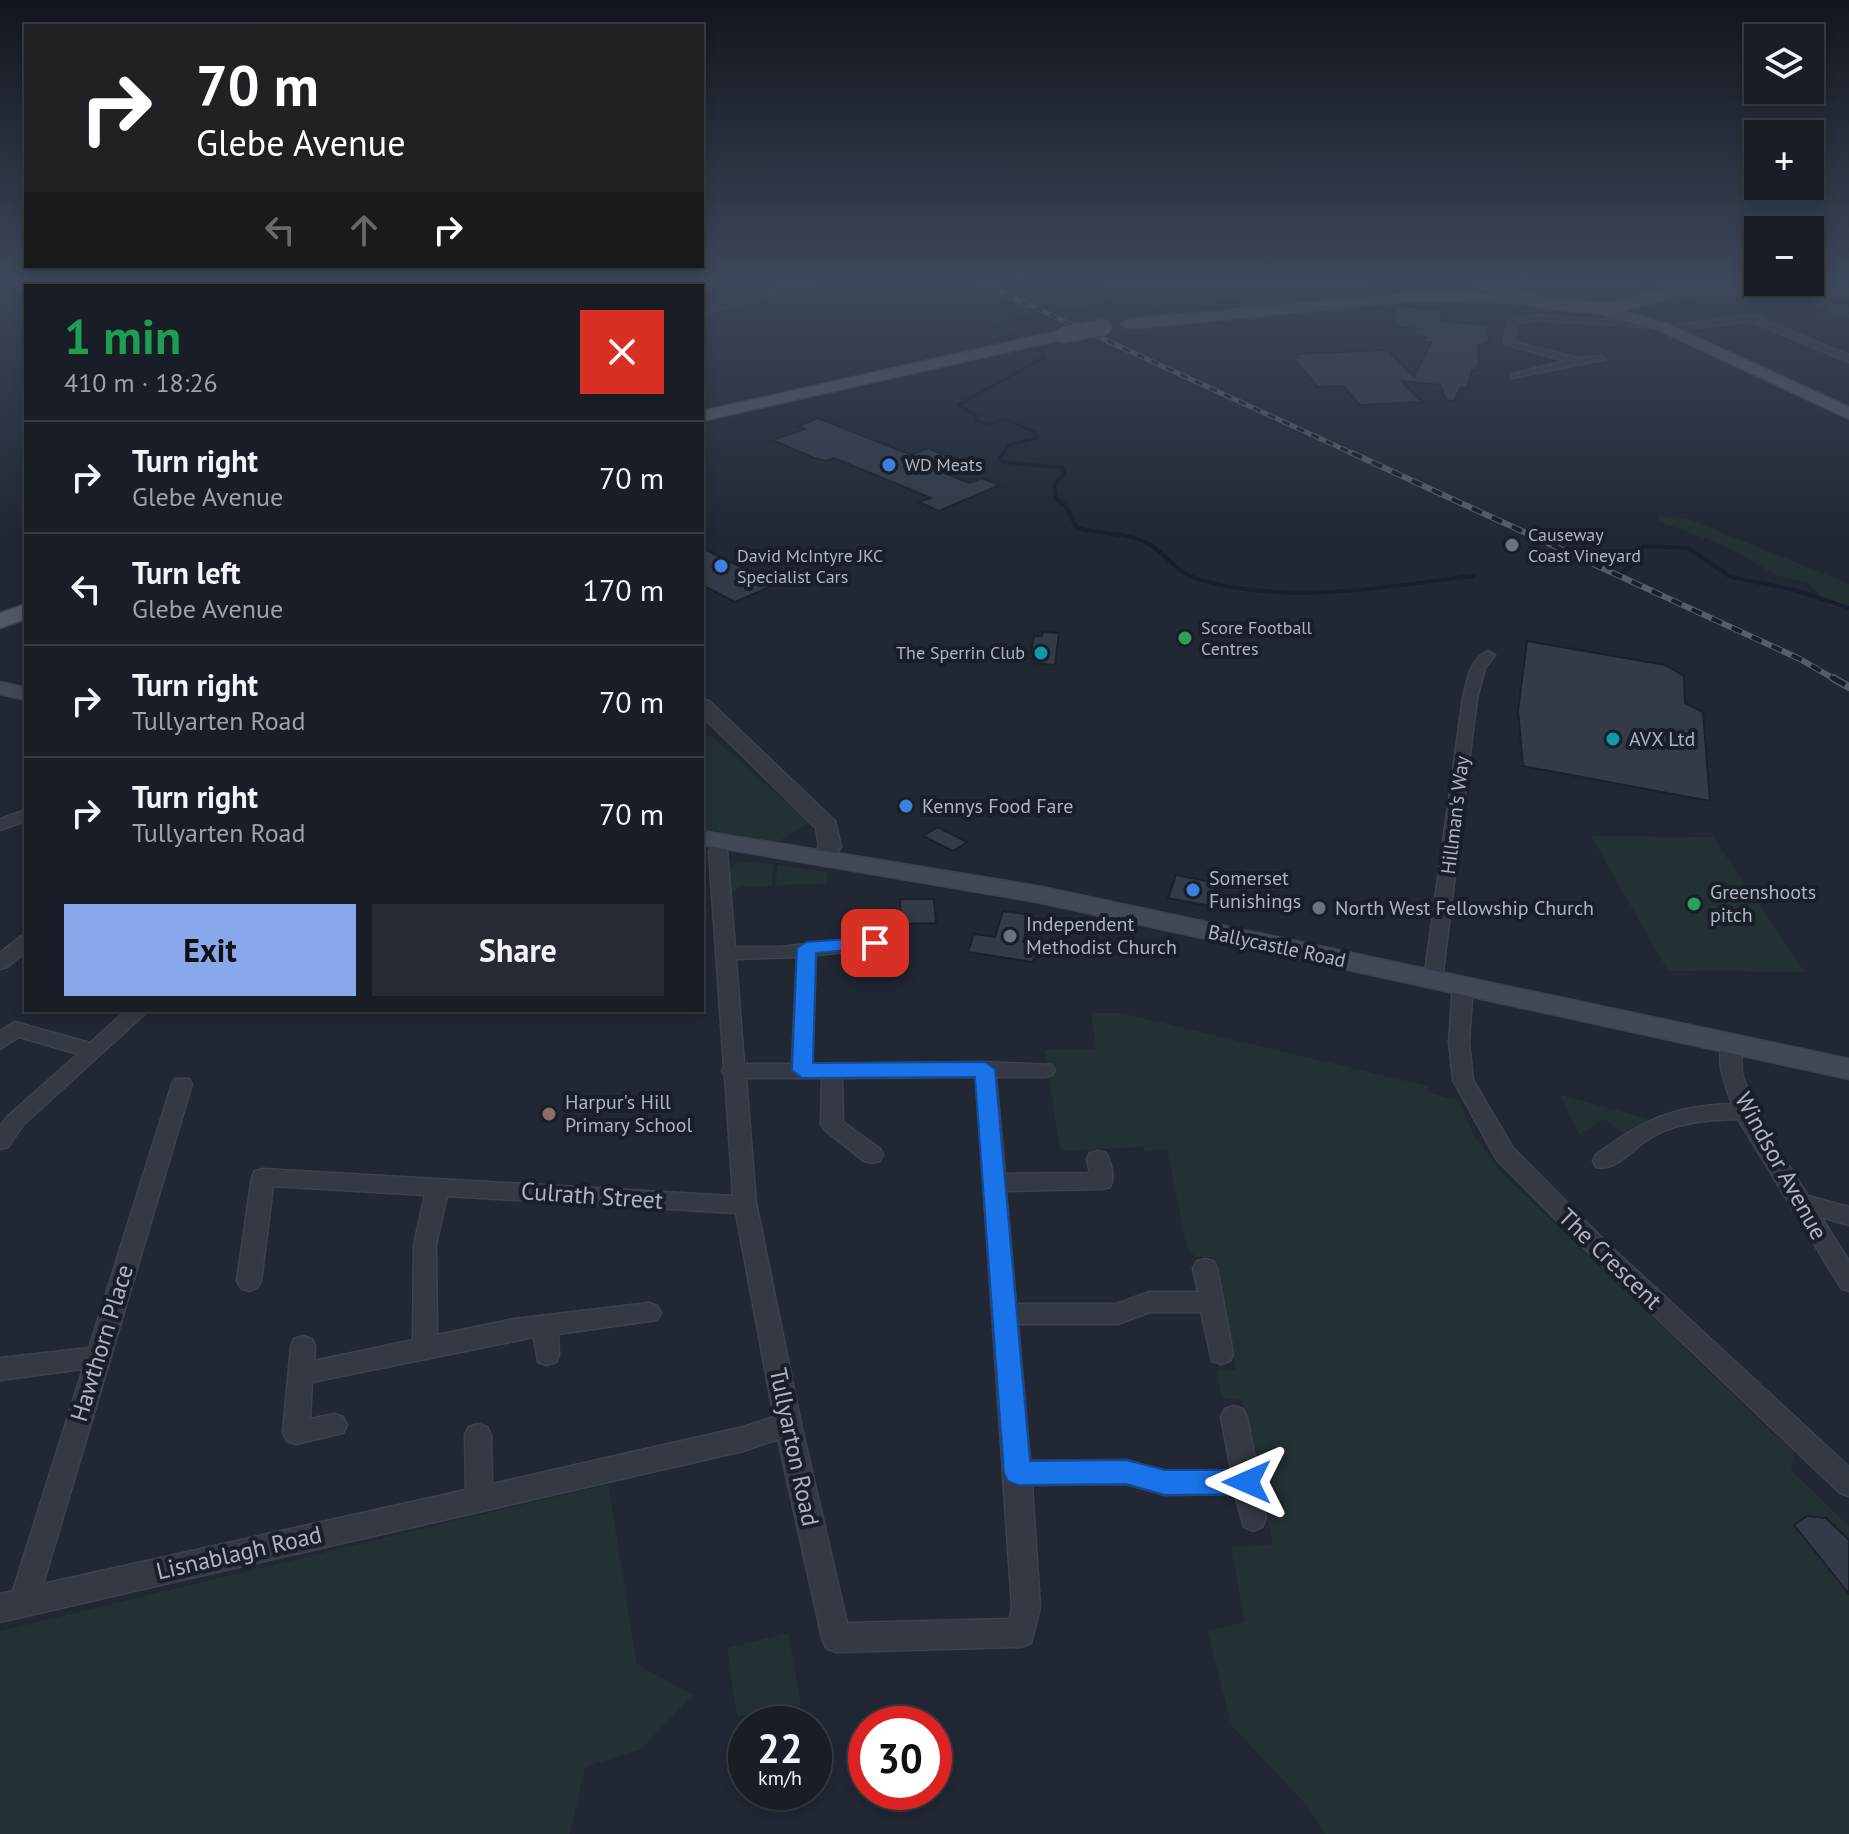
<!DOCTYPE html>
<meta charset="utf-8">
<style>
:root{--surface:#191d26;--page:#262a32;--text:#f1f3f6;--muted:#9fa2a7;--line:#373b43;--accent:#88a8eb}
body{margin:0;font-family:"PT Sans",sans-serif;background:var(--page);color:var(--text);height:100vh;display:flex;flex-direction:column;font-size:30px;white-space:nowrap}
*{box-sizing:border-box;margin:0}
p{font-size:26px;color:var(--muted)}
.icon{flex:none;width:44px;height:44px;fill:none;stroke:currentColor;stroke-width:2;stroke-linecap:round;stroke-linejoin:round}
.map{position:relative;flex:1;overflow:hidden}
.panel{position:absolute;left:24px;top:284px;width:680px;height:728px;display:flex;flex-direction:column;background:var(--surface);border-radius:0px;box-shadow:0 4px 12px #0003,0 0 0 2px var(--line)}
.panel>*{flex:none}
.hud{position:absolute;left:24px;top:24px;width:680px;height:244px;border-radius:0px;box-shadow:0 4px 12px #0003,0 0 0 2px var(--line);background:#202124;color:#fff;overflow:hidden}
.controls{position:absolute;left:1744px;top:24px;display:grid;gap:16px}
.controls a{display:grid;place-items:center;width:80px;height:80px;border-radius:0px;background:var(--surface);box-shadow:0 4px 12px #0003,0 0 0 2px var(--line);font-size:40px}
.speed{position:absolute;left:728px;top:1706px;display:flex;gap:16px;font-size:40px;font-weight:700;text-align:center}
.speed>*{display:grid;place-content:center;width:104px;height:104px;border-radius:50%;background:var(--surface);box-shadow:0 4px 12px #0003,0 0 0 2px var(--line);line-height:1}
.speed small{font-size:20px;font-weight:400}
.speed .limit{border:12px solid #d22;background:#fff;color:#111}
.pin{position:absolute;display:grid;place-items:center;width:68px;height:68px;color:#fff;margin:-34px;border-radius:16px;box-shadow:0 4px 12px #0006}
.me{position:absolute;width:88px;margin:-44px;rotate:270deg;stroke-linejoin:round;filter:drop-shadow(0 0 6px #0008)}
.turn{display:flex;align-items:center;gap:28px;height:168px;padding:0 40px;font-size:36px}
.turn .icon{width:104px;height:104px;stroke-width:2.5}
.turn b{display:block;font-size:56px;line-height:68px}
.lanes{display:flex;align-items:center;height:76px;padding:0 40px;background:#0003;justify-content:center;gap:40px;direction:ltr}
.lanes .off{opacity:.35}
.round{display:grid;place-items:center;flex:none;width:84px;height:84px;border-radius:0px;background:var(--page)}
.head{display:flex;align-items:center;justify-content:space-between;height:136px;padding:0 40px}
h1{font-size:48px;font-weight:600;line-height:60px;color:#1e9e55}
.button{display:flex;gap:16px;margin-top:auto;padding:16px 40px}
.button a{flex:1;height:92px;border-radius:0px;background:var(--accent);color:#111;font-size:32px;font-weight:600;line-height:92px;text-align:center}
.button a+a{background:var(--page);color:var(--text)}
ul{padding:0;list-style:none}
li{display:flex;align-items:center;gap:24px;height:112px;padding:0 40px;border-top:2px solid var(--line)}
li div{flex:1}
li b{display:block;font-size:30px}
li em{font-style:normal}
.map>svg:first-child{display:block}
.medical{fill:#302e38}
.green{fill:#233134}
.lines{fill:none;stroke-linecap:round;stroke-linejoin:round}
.stream-far1{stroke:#161e2f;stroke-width:3}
.stream{stroke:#161e2f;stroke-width:4}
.building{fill:#333b49;stroke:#1b202a;stroke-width:2}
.minor-casing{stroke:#3d424d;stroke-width:3}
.tertiary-casing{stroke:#3d424d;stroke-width:3}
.secondary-casing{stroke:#3d424d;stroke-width:3}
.primary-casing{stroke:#3d424d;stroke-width:3}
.trunk-casing{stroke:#3e444e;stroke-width:3}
.minor{fill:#343944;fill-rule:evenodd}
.tertiary{fill:#343944;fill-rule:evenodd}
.secondary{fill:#424856;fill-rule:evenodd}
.primary{fill:#525864;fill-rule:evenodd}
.trunk{fill:#5e5c5b;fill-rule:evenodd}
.rail-far2-casing{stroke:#565d6a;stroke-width:5}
.rail-far1-casing{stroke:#565d6a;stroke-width:6}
.rail-casing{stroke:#565d6a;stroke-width:8}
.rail-far2{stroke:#191e28;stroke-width:3;stroke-dasharray:8;stroke-linecap:butt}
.rail-far1{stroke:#191e28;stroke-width:4;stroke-dasharray:11;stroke-linecap:butt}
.rail{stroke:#191e28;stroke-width:5;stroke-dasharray:14;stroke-linecap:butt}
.primary-bridge-casing{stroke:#3d424d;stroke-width:18;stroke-linecap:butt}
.primary-bridge{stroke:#525864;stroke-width:16}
.route{fill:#1a73e8;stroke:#114b97;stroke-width:2}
.shop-dot{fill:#3f7fe0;stroke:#191e28;stroke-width:3}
.worship-dot{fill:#6b7280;stroke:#191e28;stroke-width:3}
.leisure-dot{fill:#2e9e5b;stroke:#191e28;stroke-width:3}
.culture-dot{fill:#0f9aa8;stroke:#191e28;stroke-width:3}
.education-dot{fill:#8d6e63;stroke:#191e28;stroke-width:3}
.labels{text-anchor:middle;stroke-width:8;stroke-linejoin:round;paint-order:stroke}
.far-poi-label{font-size:18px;fill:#aeb4c1;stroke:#191e28;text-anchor:start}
.poi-label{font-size:20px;fill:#aeb4c1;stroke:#191e28;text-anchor:start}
.street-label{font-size:20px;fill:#aeb4c1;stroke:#191e28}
.near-street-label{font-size:24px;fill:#aeb4c1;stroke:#191e28}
</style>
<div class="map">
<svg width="1849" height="1834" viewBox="0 0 1849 1834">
<rect width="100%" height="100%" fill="#212733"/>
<polygon class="medical" points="1095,281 1372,281 1367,293 1255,297 1152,307"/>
<g class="green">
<path d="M1488,281H1621L1639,286V293C1610,315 1516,300 1488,281Z"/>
<polygon points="1648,281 1849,281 1849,290 1659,291"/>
<polygon points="1660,516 1686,518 1849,584 1849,610 1830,606 1807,582 1777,576 1726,546 1657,521"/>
<polygon points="710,735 809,822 778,842 702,829 702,739"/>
<polygon points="1591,836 1713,837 1805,972 1668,971"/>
<polygon points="738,861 773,864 772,886 741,886 731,893 729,870"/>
<polygon points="777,865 828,872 827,884 776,885"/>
<polygon points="1091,1013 1121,1013 1428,1086 1429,1093 1458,1100 1475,1137 1502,1173 1794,1453 1791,1470 1849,1526 1849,1834 1325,1834 1308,1807 1232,1726 1207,1631 1245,1622 1231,1547 1273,1545 1242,1399 1222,1398 1216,1371 1236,1370 1213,1257 1195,1257 1187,1247 1167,1149 1144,1151 1143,1147 1060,1151 1045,1050 1096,1050"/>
<polygon points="1561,1095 1649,1119 1628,1136 1603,1119 1579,1135"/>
<polygon points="608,1484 637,1664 693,1695 641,1749 585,1767 570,1834 0,1834 0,1631"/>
<polygon points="788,1633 801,1705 737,1717 727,1648"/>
</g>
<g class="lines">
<g class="stream-far1">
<polyline points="1056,312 1096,308 1111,301 1062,286 1069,281"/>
<polyline points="1002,455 1009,445 1037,438 1035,432 1005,419 991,424 976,421 976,415 958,405 1045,357 1041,351 993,325 1043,314"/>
</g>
<g class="stream">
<path d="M1003,453L1000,458L1003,462L1063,468L1065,473L1054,485L1056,499L1066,506L1077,528C1101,534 1127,532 1149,544C1169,555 1172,571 1198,579C1287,606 1383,587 1473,576"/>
<polyline points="1622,572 1631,567 1635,554 1644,546 1688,548 1731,577 1795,590 1849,608"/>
</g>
</g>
<g class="building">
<polygon points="1396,306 1442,309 1440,321 1488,325 1489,342 1478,346 1479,364 1476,370 1472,370 1467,388 1461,387 1454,401 1446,400 1440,385 1401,381 1422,402 1360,405 1343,386 1318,387 1292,357 1298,357 1295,354 1387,350 1414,377 1431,342 1425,342 1426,337 1412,336 1416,329 1394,326"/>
<polygon points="818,418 911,455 928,448 954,459 932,468 969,483 981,478 1000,485 939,511 919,502 931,498 834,458 826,461 814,458 772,440 805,429 798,426"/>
<polygon points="702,548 776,584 735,602 702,585"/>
<polygon points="1043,632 1059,633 1055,665 1034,663 1035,658 1030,658 1034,636 1042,636"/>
<polygon points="1527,641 1665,665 1684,676 1685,703 1703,712 1710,801 1523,766 1518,710"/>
<polygon points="938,827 967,842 953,851 923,836"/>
<polygon points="1176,875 1217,883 1210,906 1168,898"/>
<polygon points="900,899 934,899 936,923 901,924"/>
<polygon points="1003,911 1031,915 1023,942 1039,944 1033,962 968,952 974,934 995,937"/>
<polygon points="1807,1516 1826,1518 1849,1540 1849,1594 1794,1525"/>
</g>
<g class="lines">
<g class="minor-casing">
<g id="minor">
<polygon points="805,281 817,281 702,314 702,308"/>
<polygon points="1815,300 1849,309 1849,315 1815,304"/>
<polygon points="1537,315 1661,323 1665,327 1751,315 1849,355 1849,362 1750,321 1667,332 1663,328 1537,320 1516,324 1514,342 1578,358 1601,356 1606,359 1512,378 1512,374 1566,361 1504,344 1508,320"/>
<path d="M1488,651L1495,655L1485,668L1477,698L1442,979L1433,985L1424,979L1463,698C1467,680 1470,659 1488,651Z"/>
<polygon points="26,810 26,821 0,830 0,819"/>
<path d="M722,838L730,843L727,851L735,947H779L875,937L884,943L875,949L816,955L812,1064L985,1062L1052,1065L1055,1070L1052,1075L1045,1077H996L1005,1174L1090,1173L1087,1159L1090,1153L1098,1151L1106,1153C1111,1163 1115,1177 1110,1187L1102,1189L1006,1191L1016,1304H1117L1149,1292H1198L1193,1268L1197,1261L1205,1259L1213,1261L1217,1268L1233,1354L1230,1361L1221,1364L1212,1361L1201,1312H1150L1118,1324H1018L1030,1461L1126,1460L1165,1471L1231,1470L1221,1417L1225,1409L1234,1406L1243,1409L1247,1417L1266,1518L1262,1527L1253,1531L1244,1527L1235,1494L1165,1495L1126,1484L1032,1485L1040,1607L1031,1643L1021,1647L836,1652L826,1648L822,1638L778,1439L743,1451L0,1622V1594L13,1591L83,1369L0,1380V1358L89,1348L172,1084L175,1079H189L192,1084L43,1584L466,1490L465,1435L469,1427L478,1424L487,1427L491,1435L492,1484L743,1427L774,1417L736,1213L447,1196L436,1245L437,1335L514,1319L649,1303L657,1306L661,1313L657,1320L558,1334L559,1355L556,1362L547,1365L538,1362L534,1337L312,1382L310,1419L334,1414L343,1417L347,1425L343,1433L296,1444L287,1441L283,1433L291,1346L294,1339L303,1336L312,1339L315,1346L314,1361L413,1340L414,1245L425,1195L273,1186L261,1281L257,1288L249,1291L241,1288L237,1281L252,1177L255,1171L263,1169L733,1196L725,1076L722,1071L724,1067L709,851L716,839ZM797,957L792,1064H744L736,959ZM976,1077L1012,1607L1010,1619L847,1623L801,1424L756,1203L746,1078H822L821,1125L825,1130L864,1161L872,1163L880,1161L883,1155L880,1149L843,1122L842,1078Z"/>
<polygon points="26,935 26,951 7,967 0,969 0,953 20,937"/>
<polygon points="1463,980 1473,986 1469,1042 1473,1080 1513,1148 1609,1245 1849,1467 1849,1496 1840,1493 1593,1257 1497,1160 1453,1080 1449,1042 1453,986"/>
<polygon points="127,1010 149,1010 23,1125 8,1147 0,1149 0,1126 9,1115 78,1054 19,1037 0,1049 0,1031 15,1022 90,1043"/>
<path d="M1731,1038L1738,1040L1741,1045L1742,1074L1757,1116L1808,1196L1849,1207V1225L1821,1217L1849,1261V1291L1841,1288L1738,1119C1704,1120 1674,1122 1645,1141C1631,1151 1614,1172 1596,1167L1593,1161L1596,1155C1643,1120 1673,1106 1732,1104C1726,1085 1714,1059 1724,1040Z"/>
</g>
</g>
<g class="tertiary-casing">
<g id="tertiary">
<polygon points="452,281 463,281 466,286 454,286"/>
<polygon points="702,699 709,701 835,821 841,846 832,863 816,863 813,858 819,846 816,828 702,716"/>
</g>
</g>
<g class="secondary-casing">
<g id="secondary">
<polygon points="0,682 26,688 26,700 0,694"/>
<polygon points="702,831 1037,886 1849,1059 1849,1079 1037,902 702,845"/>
</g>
</g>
<g class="primary-casing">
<g id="primary">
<polygon points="1413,293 1530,295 1537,299 1530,303 1413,301 1129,329 1121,324 1129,319"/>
<polygon points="1586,301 1666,323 1849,407 1849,419 1656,329 1581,309 1581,303"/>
<polygon points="1063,330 1069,332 1069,338 702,421 702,411"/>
<polygon points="26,604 26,619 0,628 0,613"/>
</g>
</g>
<g class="trunk-casing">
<path id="trunk" d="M1472,281H1489L1539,297L1592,303L1617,302L1652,291L1694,287L1849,288V296C1798,296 1747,294 1696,295C1668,296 1646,307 1619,311C1582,316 1498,308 1472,281Z"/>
</g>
<use href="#minor" class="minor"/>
<use href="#tertiary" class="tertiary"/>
<use href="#secondary" class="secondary"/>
<use href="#primary" class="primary"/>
<use href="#trunk" class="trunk"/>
<g class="rail-far2-casing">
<polyline id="rail-far2" points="977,281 1356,455"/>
</g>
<g class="rail-far1-casing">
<polyline id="rail-far1" points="1352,453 1800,659 1836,680"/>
</g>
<g class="rail-casing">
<polyline id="rail" points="1833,678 1849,687"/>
</g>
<use href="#rail-far2" class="rail-far2"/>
<use href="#rail-far1" class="rail-far1"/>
<use href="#rail" class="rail"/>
<g class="primary-bridge-casing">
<polyline id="primary-bridge" points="1063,335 1104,327"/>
</g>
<use href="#primary-bridge" class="primary-bridge"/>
</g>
<linearGradient id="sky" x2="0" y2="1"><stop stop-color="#12151c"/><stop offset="0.52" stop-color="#3d475b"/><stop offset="1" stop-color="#3d475b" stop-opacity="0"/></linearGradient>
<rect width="1849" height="537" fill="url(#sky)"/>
<polygon class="route" points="875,937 884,943 882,947 816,953 813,1063 985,1062 995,1069 1030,1461 1126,1460 1165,1470 1247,1470 1256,1474 1260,1482 1256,1491 1247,1494 1165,1495 1126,1484 1018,1485 1008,1481 1004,1473 975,1077 802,1078 792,1070 797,948 807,942"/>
<g class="shop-dot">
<circle cx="889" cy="465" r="8"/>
<circle cx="721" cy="566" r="8"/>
<circle cx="906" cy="806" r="8"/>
<circle cx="1193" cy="890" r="8"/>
</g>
<g class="worship-dot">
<circle cx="1512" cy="545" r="8"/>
<circle cx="1319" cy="908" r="8"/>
<circle cx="1010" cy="936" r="8"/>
</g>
<g class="leisure-dot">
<circle cx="1185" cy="638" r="8"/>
<circle cx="1694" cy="904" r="8"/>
</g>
<g class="culture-dot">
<circle cx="1041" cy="653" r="8"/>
<circle cx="1613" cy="739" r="8"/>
</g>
<circle class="education-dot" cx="549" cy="1114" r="8"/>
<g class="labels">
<g class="far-poi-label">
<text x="905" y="471">WD Meats</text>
<text x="1528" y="541">Causeway<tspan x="1528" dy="21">Coast Vineyard</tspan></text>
<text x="737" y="562">David McIntyre JKC<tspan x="737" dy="21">Specialist Cars</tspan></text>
<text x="1201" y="634">Score Football<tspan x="1201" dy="21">Centres</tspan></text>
<text x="1025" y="659" text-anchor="end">The Sperrin Club</text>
</g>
<g class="poi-label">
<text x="1629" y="746">AVX Ltd</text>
<text x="922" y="813">Kennys Food Fare</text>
<text x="1209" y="885">Somerset<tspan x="1209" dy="23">Funishings</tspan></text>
<text x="1710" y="899">Greenshoots<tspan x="1710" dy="23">pitch</tspan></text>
<text x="1335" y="915">North West Fellowship Church</text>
<text x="1026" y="931">Independent<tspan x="1026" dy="23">Methodist Church</tspan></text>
<text x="565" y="1109">Harpur's Hill<tspan x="565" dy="23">Primary School</tspan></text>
</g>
<g class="street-label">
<text transform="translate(1455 815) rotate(-83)" y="7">Hillman's Way</text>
<text transform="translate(1277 946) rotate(12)" y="7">Ballycastle Road</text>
</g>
<g class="near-street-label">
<text transform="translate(1781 1166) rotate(61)" y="8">Windsor Avenue</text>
<text transform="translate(592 1196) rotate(4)" y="8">Culrath Street</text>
<text transform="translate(1610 1259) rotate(44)" y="8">The Crescent</text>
<text transform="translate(102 1343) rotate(-73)" y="8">Hawthorn Place</text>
<text transform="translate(794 1447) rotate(78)" y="8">Tullyarton Road</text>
<text transform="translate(239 1553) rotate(-13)" y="8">Lisnablagh Road</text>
</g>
</g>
</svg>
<div class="controls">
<a><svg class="icon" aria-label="layers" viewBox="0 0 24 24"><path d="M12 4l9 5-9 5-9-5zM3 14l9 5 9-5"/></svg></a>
<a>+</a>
<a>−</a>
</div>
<div class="speed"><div>22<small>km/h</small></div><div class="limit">30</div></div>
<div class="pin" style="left:875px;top:943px;background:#d93025"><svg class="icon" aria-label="arrive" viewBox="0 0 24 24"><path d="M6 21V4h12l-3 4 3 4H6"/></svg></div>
<svg class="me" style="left:1247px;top:1482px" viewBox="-20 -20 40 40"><path d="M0-17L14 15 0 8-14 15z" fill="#1a73e8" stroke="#fff" stroke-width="4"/></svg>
<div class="hud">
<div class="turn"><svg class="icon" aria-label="right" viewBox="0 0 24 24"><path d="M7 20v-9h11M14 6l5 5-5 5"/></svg><div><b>70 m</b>Glebe Avenue</div></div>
<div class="lanes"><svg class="icon off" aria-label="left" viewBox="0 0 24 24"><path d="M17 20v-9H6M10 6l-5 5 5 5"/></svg><svg class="icon off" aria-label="ahead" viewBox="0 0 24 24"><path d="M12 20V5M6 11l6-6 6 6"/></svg><svg class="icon" aria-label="right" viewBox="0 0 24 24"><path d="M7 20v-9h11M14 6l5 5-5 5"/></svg></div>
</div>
<section class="panel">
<div class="head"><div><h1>1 min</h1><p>410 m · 18:26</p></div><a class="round" style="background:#d93025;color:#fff"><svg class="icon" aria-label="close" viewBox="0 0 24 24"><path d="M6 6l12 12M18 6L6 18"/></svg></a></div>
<ul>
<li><svg class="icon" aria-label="right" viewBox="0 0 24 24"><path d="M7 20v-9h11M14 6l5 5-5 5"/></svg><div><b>Turn right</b><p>Glebe Avenue</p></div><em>70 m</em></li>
<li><svg class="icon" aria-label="left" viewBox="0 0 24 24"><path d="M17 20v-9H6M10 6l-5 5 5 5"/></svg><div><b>Turn left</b><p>Glebe Avenue</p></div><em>170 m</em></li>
<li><svg class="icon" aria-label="right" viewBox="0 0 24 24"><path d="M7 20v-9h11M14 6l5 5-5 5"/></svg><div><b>Turn right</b><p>Tullyarten Road</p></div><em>70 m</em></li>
<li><svg class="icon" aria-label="right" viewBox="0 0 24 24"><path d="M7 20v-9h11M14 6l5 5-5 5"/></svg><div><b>Turn right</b><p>Tullyarten Road</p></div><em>70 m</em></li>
</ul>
<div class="button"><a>Exit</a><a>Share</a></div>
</section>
</div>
